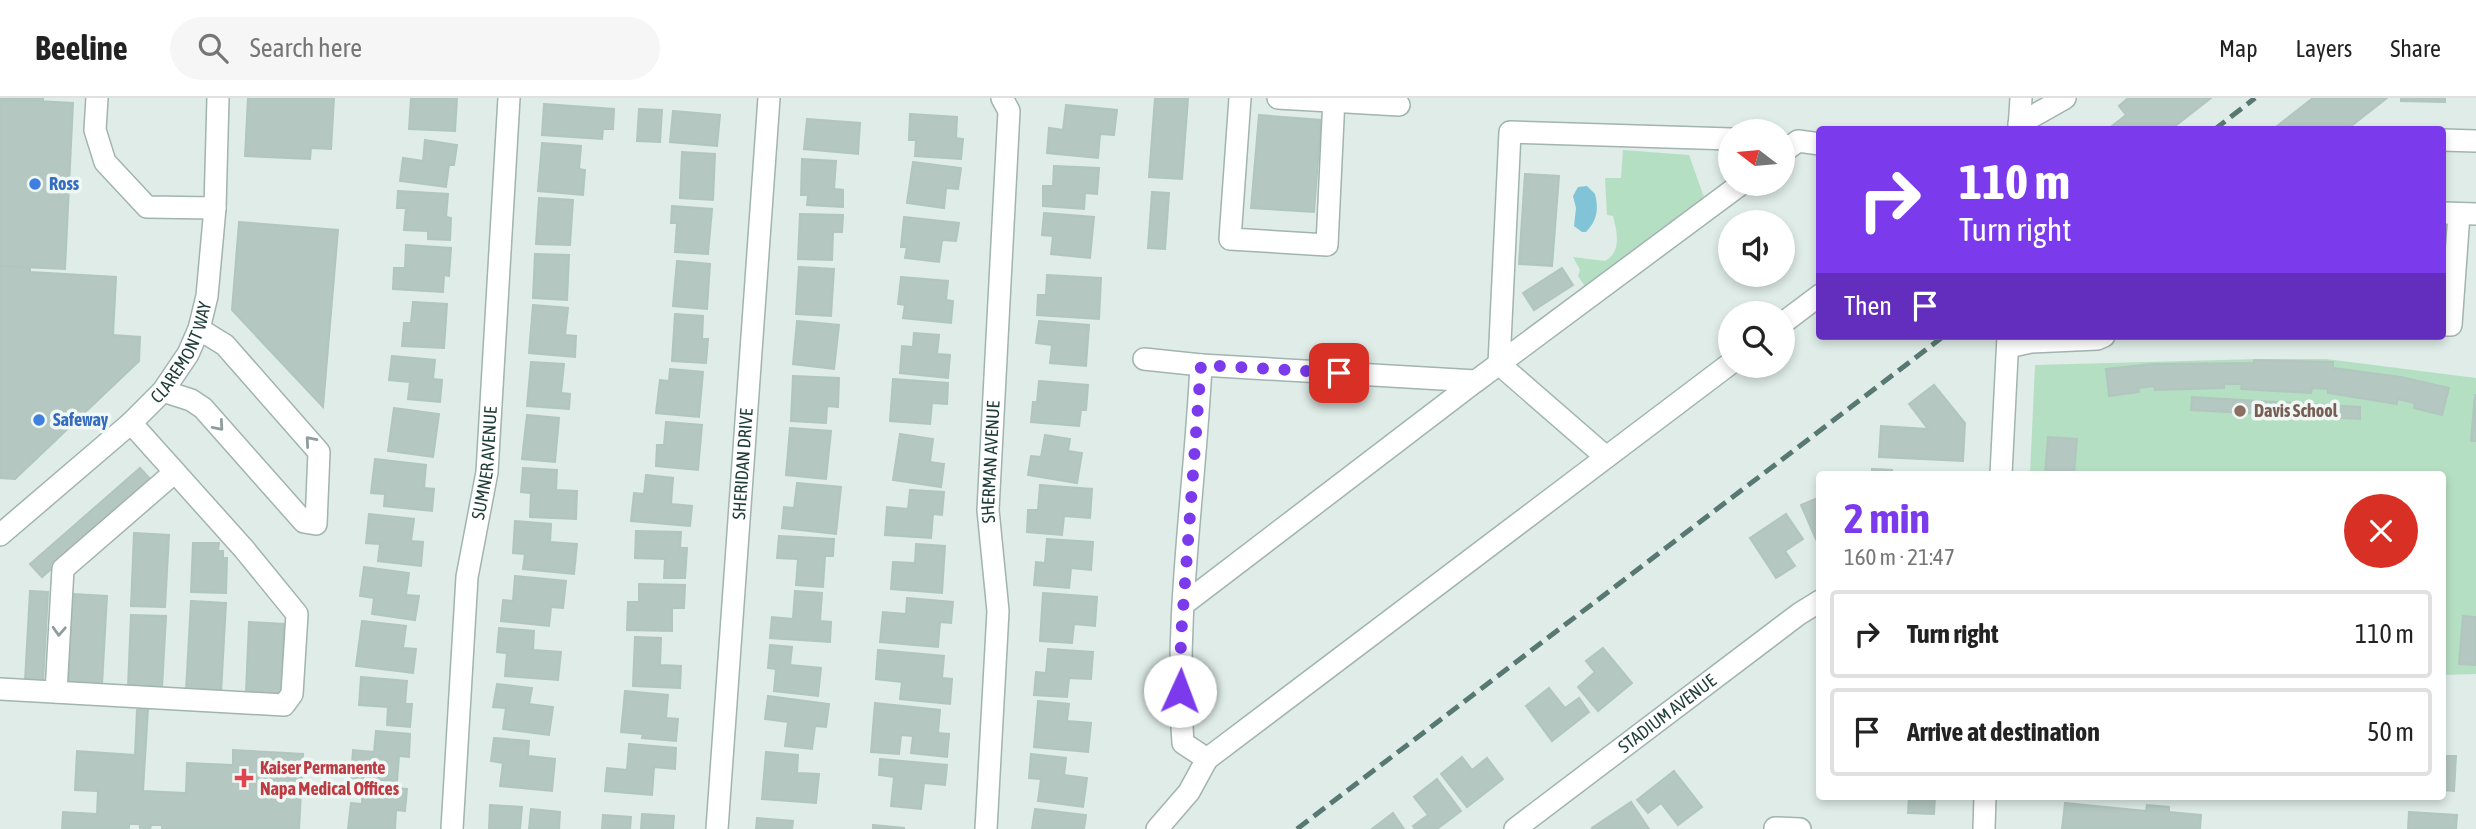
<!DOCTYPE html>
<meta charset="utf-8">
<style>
:root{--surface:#fff;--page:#f6f6f6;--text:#222;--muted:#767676;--line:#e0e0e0;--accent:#7c3aed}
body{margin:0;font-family:"Asap Condensed",sans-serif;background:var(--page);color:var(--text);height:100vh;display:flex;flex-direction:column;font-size:26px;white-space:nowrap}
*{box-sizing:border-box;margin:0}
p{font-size:23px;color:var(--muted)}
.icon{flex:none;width:38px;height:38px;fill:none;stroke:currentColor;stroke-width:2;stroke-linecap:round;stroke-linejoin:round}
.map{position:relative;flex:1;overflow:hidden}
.details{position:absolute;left:1816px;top:373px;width:630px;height:329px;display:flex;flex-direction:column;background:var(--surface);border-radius:7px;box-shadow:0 4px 10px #0003}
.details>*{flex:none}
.banner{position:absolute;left:1816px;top:28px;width:630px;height:214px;border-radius:7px;box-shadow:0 4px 10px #0003;background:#7c3aed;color:#fff;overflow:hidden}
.needle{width:46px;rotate:286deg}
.buttons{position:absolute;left:1718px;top:21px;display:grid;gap:14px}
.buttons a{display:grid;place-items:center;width:77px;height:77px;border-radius:50%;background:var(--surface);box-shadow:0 4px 10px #0003;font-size:35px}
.pin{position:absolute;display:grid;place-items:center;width:60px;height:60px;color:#fff;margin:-30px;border-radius:14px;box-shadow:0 4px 10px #0006}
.me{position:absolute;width:77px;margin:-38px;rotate:2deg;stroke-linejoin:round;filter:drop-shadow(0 0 5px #0008)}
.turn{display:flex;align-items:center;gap:24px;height:147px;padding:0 28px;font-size:32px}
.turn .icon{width:91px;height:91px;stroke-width:2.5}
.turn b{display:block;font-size:49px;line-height:60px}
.then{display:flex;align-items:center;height:66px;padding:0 28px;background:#0003;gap:14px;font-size:26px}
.round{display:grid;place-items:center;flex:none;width:74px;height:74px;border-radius:37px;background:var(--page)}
.overview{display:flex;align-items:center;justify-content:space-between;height:119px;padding:0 28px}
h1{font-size:42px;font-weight:700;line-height:52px;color:var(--accent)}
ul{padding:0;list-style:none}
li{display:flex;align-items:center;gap:21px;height:88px;margin:0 14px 10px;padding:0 14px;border:4px solid var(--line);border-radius:7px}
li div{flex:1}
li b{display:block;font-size:26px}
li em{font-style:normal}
header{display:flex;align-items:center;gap:42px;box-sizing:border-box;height:98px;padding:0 35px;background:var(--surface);border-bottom:2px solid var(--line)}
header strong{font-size:33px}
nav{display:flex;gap:38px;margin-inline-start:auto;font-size:24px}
.search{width:490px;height:63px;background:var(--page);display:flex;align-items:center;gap:18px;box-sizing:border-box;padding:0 24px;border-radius:38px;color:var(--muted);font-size:26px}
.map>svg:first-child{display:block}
.green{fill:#b5dfc3}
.water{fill:#81c4d7}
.building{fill:#b4c7c0;stroke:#b0c6be;stroke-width:2}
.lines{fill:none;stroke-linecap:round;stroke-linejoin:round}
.minor-casing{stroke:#a1b4af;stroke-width:24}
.minor{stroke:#fff;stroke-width:21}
.rail{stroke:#587972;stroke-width:5;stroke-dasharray:14 7;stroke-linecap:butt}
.oneway{stroke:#8e9e9b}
.route{stroke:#7c3aed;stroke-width:12;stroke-dasharray:0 21.6}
.shop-dot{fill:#3f7fe0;stroke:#eff8f4;stroke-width:2.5}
.education-dot{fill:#8d6e63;stroke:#eff8f4;stroke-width:2.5}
.health-dot{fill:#e0444e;stroke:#eff8f4;stroke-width:2.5}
.labels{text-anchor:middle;stroke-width:7;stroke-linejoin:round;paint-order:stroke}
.shop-label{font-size:18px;font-weight:bold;fill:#366cbe;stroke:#eff8f4;text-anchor:start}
.street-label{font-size:18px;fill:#1e3d37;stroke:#eff8f4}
.education-label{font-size:18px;font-weight:bold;fill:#785e54;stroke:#eff8f4;text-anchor:start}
.health-label{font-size:18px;font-weight:bold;fill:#be3a42;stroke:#eff8f4;text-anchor:start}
</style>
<header>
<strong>Beeline</strong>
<div class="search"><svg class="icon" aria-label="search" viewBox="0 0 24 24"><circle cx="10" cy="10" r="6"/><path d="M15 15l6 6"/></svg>Search here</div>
<nav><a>Map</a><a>Layers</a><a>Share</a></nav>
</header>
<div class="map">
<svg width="2476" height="731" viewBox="0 0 2476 731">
<rect width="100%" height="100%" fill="#dfece7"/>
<g class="green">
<path d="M1623,52L1689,57L1705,102L1588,193L1578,178L1580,172L1573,159L1605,163C1622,154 1617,133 1613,118L1607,117L1605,80H1621Z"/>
<polygon points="2258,261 2326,261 2476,280 2476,576 2443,577 2443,376 2030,376 2035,267"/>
</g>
<path class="water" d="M1587,88L1595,96C1599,111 1597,123 1586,134H1582L1574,128L1576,110L1573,98L1578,89Z"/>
<g class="building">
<polygon points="0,0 43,0 43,4"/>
<polygon points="248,0 334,0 331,51 311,50 310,61 245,58"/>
<polygon points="411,0 457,0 455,33 409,31"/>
<polygon points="1155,0 1188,0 1182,81 1149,79"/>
<polygon points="2128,0 2211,0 2170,32 2107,32 2126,17 2119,8"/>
<polygon points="2313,0 2387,0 2346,32 2272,32"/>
<polygon points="2401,0 2445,0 2445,4 2401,3"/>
<polygon points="0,1 73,5 65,171 0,168"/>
<polygon points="544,6 614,11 613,31 603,31 602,41 542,37"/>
<polygon points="1066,7 1117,12 1114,37 1100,36 1098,60 1047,55 1049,30 1063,32"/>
<polygon points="639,11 662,12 660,44 637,43"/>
<polygon points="673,13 720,17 717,48 670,44"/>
<polygon points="910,16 957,19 956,40 963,41 961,61 915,58 916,42 909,42"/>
<polygon points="1259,17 1321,22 1314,114 1251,110"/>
<polygon points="807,21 860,25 858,56 804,51"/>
<polygon points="425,42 457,47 454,67 449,67 446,89 400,83 403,60 423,63"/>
<polygon points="542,45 581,48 579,71 585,72 583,97 538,93"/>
<polygon points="682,54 715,56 713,102 680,100"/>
<polygon points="802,61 836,63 834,91 843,92 843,109 807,107 808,97 801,97"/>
<polygon points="913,64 961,70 958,91 946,90 944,110 907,105"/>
<polygon points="1054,68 1099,70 1097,96 1085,95 1084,111 1043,108 1043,88 1053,88"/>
<polygon points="1525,76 1559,78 1552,168 1519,166"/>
<polygon points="398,93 448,96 446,119 451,120 450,142 428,141 428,133 404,132 406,110 397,110"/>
<polygon points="1152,94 1169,95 1165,151 1148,150"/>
<polygon points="539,100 573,102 570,147 536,146"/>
<polygon points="672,108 712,111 708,156 675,154 677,125 671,125"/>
<polygon points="1044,115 1094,119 1090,160 1051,156 1053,138 1042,137"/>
<polygon points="800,116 843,117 842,134 833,134 832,162 798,161"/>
<polygon points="904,119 959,125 956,143 942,142 939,164 905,160 907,149 901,149"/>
<polygon points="239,124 338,132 323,309 232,212"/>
<polygon points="406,147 451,150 449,178 444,177 443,194 393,191 394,170 405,170"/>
<polygon points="535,156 569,157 567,202 533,200"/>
<polygon points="677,163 710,166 707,211 673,208"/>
<polygon points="0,168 30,169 30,174 116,179 113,237 140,239 139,263 15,381 0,380"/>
<polygon points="799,169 834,171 831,218 796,216"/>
<polygon points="1562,170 1573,187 1534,212 1523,195"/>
<polygon points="1047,177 1101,180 1099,221 1037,217 1038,197 1046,197"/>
<polygon points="901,179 948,183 946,202 953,203 951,225 903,220 905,207 898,206"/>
<polygon points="413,204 447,206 444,250 402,248 404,225 411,225"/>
<polygon points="533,207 568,210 565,237 576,238 575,259 529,255"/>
<polygon points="675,216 703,218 702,241 708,241 706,265 672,263"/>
<polygon points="797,223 839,227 834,271 793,266"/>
<polygon points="1039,223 1089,227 1086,268 1050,265 1052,247 1036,245"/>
<polygon points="914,235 939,237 937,256 950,257 948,280 900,275 902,248 913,249"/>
<polygon points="392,258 435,262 433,281 442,282 440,304 408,301 410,284 389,282"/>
<polygon points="2254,262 2333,264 2333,270 2401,279 2449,290 2442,317 2414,310 2415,305 2397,301 2397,306 2328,295 2328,291 2312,290 2311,295 2241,291 2242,286 2224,286 2224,290 2155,292 2154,288 2138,290 2139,294 2109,298 2106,271 2153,266 2254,265"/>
<polygon points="531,264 564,266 561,295 570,296 569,311 527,308"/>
<polygon points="670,271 703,274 699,319 656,315 660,282 669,283"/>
<polygon points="793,278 839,280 838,309 827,308 826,325 791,323"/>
<polygon points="893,281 948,285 947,306 932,305 930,326 890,323"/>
<polygon points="1039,283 1088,287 1086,312 1081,312 1079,328 1031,324 1033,304 1037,304"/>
<polygon points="1934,287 1965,325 1963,363 1879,359 1881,328 1928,331 1909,306"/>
<polygon points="2475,297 2476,297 2476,343 2471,343"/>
<polygon points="2192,299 2360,309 2360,321 2191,312"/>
<polygon points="394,310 439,316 433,359 388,353"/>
<polygon points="527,317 559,320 555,364 522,361"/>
<polygon points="666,324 702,327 698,372 656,368 657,347 664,347"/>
<polygon points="790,330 831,333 826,381 786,377"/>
<polygon points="900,336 933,341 930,364 944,366 941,389 893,382"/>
<polygon points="1045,337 1070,341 1068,353 1082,355 1077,385 1028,377 1031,358 1041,359"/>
<polygon points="2048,339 2077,341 2074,376 2045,376"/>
<polygon points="375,361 426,367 424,390 434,391 432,413 384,408 385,396 371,395"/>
<polygon points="140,370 152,383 42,479 30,466"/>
<polygon points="523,370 557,372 556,392 577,393 576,421 530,419 531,395 521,394"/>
<polygon points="1872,371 1892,372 1892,376 1872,376"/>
<polygon points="646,377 673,380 671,406 692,408 690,428 631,423 634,395 644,396"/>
<polygon points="797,385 841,389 836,436 782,430 784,409 794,410"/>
<polygon points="1040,387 1092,391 1090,420 1064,418 1062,437 1027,434 1028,412 1038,412"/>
<polygon points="910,392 944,394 942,417 933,416 931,440 885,437 887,409 908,411"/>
<polygon points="1820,399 1820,448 1819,448 1801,407"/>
<polygon points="369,416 414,421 411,443 423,444 421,468 378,463 380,446 366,445"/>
<polygon points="1786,416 1803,441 1785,453 1795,468 1776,480 1750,440"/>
<polygon points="515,423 551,426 550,444 577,446 574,476 523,471 525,456 513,455"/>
<polygon points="636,433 681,434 680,450 687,450 685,480 664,480 665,461 635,460"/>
<polygon points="134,435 169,437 165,509 131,508"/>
<polygon points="779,438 834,441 833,458 825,458 823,489 796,487 798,461 777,460"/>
<polygon points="1047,441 1093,444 1091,472 1071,470 1069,490 1034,487 1036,464 1045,465"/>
<polygon points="193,445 219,445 218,453 223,453 223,460 227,460 226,495 191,494"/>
<polygon points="916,446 945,448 942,495 891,491 893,464 915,465"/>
<polygon points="364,469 409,475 406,497 419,498 415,522 372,516 374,500 360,498"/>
<polygon points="515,478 566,483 563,510 551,509 549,528 501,523 503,502 513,503"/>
<polygon points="639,486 685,487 684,510 672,510 672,533 627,532 628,504 639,504"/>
<polygon points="30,493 48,494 43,584 25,583"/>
<polygon points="795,493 822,495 820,523 831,524 830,544 770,540 772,519 793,521"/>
<polygon points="1043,495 1097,499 1095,528 1074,526 1072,545 1040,543"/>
<polygon points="72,496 107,498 102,587 68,586"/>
<polygon points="907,500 953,504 951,525 940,524 938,549 880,544 883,514 906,516"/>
<polygon points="191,503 226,505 221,595 186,593"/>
<polygon points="131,517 166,518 162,590 128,589"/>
<polygon points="2463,518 2476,519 2476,567 2459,566"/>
<polygon points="362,523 406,528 403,550 416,551 413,575 356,568"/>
<polygon points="249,524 284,526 281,597 246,595"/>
<polygon points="499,530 534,533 533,552 561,554 558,582 505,578 507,555 497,554"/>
<polygon points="635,539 661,540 660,567 681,568 680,590 633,588"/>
<polygon points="770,547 792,549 790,567 821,570 818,598 774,593 776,571 768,570"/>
<polygon points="1603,550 1632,585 1598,613 1578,589 1595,574 1586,563"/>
<polygon points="1048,551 1093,554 1091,581 1069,580 1067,599 1034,597 1036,574 1046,575"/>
<polygon points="878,552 944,558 942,580 952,581 950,606 900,601 902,584 876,581"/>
<polygon points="361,579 407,583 405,606 412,606 410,629 387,627 388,609 359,607"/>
<polygon points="497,586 532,590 529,606 553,609 549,637 503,631 506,610 493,609"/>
<polygon points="1549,590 1565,610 1579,600 1589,614 1552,643 1526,608"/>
<polygon points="625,593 668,597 666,620 678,621 676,643 642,640 643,636 621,634"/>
<polygon points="768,598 829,606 826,629 815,628 812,651 785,648 788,624 765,621"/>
<polygon points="1038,603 1069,606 1067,623 1091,625 1088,654 1034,649"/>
<polygon points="875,605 940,612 938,635 949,636 947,659 911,655 913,638 901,637 899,656 871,654"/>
<polygon points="140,608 148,611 143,693 186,695 187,665 233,667 233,652 303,656 299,731 162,731 162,727 151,727 150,731 140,731 140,726 129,726 129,731 62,731 63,714 97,716 98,693 75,692 77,653 135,657 137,612"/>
<polygon points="376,633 410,636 409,659 399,658 397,683 351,680 353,652 374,654"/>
<polygon points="494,640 529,643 528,658 555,661 552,693 500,688 503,665 491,663"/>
<polygon points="629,646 676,650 675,671 654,669 652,697 605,693 607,670 627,672"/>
<polygon points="766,654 798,657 797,675 819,676 816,705 762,701"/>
<polygon points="1031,656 1066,660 1064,677 1087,680 1083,709 1038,703 1041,681 1029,680"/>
<polygon points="2443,658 2456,658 2454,693 2443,692"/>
<polygon points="1462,659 1472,672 1487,660 1503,681 1467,709 1441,676"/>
<polygon points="880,661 947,667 945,687 924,685 921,711 891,708 894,679 879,677"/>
<polygon points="1674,673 1702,709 1678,727 1661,705 1648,715 1637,702"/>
<polygon points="1437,681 1461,713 1437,731 1415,731 1413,728 1428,717 1414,699"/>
<polygon points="363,687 407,691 405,713 396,712 395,731 348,731 351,705 362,706"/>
<polygon points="1909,698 1935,698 1934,716 1908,715"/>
<polygon points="1631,704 1649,731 1593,731 1592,730"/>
<polygon points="2065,705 2146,713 2147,707 2169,709 2169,714 2201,717 2200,731 2062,731"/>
<polygon points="490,707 522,709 520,731 489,731"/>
<polygon points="531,711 560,714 559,731 529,731"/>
<polygon points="1035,711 1086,717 1084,731 1032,731"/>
<polygon points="2409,714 2457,717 2456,731 2408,731"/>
<polygon points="1393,715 1404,731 1372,731"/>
<polygon points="642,716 674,718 673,731 641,731"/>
<polygon points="603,717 631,719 630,731 602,731"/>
<polygon points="757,720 793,723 792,731 756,731"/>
<polygon points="873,727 904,730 904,731 873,731"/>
</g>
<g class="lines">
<g class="minor-casing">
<g id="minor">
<polyline points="97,0 95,32 105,64 147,109 215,110"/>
<polyline points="1240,0 1230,141 1327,147 1334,0"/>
<polyline points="1278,0 1399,7"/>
<polyline points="2019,26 2065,0"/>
<polyline points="2019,32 2021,0"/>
<polyline points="2443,42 2476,43"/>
<polyline points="1783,54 1798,43 1820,46"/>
<polyline points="2443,115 2476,116"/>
<polyline points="1783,225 1820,197"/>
<polyline points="2443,227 2451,227 2459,116"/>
<polyline points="2008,249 2031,244 2097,241 2104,238"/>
<polyline points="1144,261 1201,267"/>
<path d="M1731,265L1207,661L1183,645C1174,519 1195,393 1201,267L1476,283L1741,86"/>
<polyline points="163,293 191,302 203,310 304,424 316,426 319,354 225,247 199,231"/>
<polyline points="1606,359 1499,266 1510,34 1731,41"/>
<polyline points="2001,376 2008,238"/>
<path id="s1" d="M0,437L131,325L163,293L188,256L199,231L207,198L215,110L218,0"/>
<polyline points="1184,506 1476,283"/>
<polyline points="0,591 284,607 292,596 297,516 244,451 131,325"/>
<polyline points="56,594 63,471 175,374"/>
<polyline points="1775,730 1800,731"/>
<path id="s2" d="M452,731L467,479L487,374L509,0"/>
<path id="s3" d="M717,731L769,0"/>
<path id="s4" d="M986,731L998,513L988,412L1009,13L1002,0"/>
<polyline points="1157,731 1189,694 1207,661"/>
<path id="s5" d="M1515,731L1799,516L1820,503"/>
<polyline points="1984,731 1985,698"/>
</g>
</g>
<use href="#minor" class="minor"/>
<g class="rail">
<polyline points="2214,32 2255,0"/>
<polyline points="1297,731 1944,238"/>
</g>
</g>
<defs><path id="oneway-chevron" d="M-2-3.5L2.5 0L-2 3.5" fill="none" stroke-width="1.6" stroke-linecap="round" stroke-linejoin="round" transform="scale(1.75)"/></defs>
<g class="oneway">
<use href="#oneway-chevron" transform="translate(219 328) rotate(49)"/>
<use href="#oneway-chevron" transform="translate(310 343) rotate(-131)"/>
<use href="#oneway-chevron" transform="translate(59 533) rotate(93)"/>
</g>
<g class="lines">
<polyline class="route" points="1180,593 1181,539 1201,267 1339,275"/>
</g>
<g class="shop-dot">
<circle cx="35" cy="86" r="7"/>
<circle cx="39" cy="322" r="7"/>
</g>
<circle class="education-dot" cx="2240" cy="313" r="7"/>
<path class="health-dot" d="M240.5 669.5h7v7h7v7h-7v7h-7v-7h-7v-7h7z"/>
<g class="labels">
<g class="shop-label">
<text x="49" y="92">Ross</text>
<text x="53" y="328">Safeway</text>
</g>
<g class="street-label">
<text dy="6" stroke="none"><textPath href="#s1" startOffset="261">CLAREMONT WAY</textPath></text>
<text dy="6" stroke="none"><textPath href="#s4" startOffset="368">SHERMAN AVENUE</textPath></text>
<text dy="6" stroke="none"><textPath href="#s2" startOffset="368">SUMNER AVENUE</textPath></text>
<text dy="6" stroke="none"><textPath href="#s3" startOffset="366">SHERIDAN DRIVE</textPath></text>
<text dy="6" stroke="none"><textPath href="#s5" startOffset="191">STADIUM AVENUE</textPath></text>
</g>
<g class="education-label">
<text x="2254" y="319">Davis School</text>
</g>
<g class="health-label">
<text x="260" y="676">Kaiser Permanente<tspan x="260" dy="21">Napa Medical Offices</tspan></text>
</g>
</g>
</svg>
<div class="buttons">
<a><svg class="needle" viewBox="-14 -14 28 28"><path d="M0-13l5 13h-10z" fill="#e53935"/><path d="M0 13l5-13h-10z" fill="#767676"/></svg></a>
<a><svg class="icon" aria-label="sound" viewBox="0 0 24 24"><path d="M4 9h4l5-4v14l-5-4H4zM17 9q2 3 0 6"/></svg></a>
<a><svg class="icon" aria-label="search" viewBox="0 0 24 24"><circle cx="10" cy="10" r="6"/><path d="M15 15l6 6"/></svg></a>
</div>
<div class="pin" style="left:1339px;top:275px;background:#d93025"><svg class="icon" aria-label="arrive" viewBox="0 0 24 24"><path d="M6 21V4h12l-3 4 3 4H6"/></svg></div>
<svg class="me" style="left:1180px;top:593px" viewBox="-20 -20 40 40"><circle r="19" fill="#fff"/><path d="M0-13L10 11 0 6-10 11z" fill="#7c3aed"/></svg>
<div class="banner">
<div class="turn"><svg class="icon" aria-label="right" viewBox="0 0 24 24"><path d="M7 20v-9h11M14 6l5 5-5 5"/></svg><div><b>110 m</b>Turn right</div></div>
<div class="then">Then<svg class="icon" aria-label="arrive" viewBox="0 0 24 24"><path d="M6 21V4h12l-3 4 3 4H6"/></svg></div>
</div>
<section class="details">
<div class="overview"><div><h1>2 min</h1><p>160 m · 21:47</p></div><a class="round" style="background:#d93025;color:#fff"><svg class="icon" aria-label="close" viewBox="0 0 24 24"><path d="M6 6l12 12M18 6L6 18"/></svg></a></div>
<ul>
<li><svg class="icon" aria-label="right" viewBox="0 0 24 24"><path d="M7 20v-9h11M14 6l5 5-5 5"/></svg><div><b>Turn right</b></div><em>110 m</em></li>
<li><svg class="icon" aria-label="arrive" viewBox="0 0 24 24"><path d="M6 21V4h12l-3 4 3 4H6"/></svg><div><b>Arrive at destination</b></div><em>50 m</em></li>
</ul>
</section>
</div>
